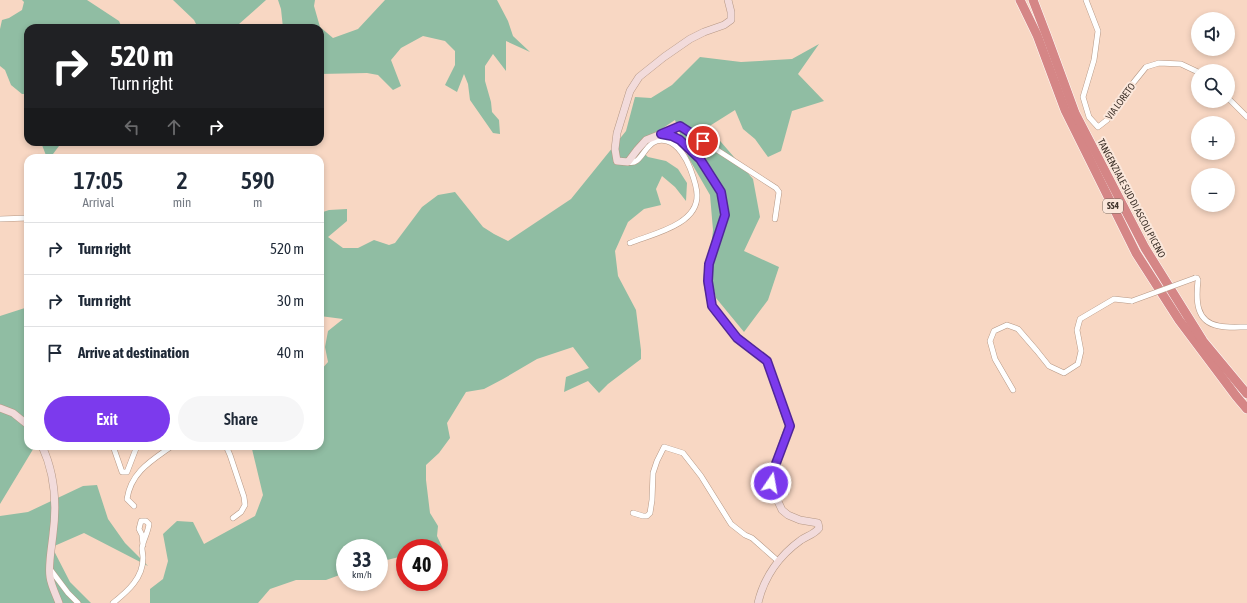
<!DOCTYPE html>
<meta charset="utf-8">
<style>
:root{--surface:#fff;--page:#f6f6f7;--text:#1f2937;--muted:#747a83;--line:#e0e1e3;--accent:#7c3aed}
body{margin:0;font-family:"Asap Condensed",sans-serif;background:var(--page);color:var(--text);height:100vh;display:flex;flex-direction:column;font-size:15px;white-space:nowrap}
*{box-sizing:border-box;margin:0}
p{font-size:13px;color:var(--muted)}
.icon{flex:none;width:22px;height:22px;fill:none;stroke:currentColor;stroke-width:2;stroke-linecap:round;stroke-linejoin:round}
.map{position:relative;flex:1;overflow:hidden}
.details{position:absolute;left:24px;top:154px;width:300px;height:296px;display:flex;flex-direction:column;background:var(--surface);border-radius:12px;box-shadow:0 2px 6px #0003}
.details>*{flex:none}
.guide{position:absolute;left:24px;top:24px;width:300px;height:122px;border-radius:12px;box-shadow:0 2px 6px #0003;background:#202124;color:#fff;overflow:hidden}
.fabs{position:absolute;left:1191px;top:12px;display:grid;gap:8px}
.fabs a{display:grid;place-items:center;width:44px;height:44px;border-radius:50%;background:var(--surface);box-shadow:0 2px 6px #0003;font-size:20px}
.speed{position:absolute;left:336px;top:539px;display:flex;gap:8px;font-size:20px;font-weight:700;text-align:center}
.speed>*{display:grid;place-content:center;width:52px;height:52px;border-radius:50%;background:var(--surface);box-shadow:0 2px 6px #0003;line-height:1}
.speed small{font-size:10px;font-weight:400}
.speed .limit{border:6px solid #d22;background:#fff;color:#111}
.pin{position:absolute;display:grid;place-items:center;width:34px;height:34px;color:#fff;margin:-17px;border:2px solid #fff;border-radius:50%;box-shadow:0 1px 4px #0007}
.me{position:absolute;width:44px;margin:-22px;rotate:12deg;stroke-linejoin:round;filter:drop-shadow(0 0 3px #0008)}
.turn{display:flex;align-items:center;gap:14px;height:84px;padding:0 20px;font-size:18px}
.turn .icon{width:52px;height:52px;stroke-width:2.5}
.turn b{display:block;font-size:28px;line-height:34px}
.lanes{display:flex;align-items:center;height:38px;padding:0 20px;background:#0003;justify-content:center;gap:20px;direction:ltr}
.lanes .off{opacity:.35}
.eta{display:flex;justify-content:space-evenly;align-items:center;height:68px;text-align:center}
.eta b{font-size:24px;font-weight:600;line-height:28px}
.primary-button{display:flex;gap:8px;margin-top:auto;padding:8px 20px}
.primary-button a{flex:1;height:46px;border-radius:24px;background:var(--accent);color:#fff;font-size:16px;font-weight:600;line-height:46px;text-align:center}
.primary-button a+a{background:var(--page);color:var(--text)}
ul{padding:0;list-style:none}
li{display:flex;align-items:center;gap:12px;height:52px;padding:0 20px;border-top:1px solid var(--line)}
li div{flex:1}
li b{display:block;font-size:15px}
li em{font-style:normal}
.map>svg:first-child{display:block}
.green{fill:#90bda3}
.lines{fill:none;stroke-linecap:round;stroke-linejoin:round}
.street-casing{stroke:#b69885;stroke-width:6}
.secondary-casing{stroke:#b69885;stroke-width:8}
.highway-casing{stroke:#fff;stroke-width:10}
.street{stroke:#fff;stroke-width:5}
.secondary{stroke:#f2dbdb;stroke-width:7}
.highway{stroke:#d58686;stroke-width:9}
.street-bridge-casing{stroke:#b69885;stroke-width:6;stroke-linecap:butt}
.street-bridge{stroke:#fff;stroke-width:5}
.route-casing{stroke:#51269a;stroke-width:10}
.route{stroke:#7c3aed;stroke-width:7}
.labels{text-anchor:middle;stroke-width:4;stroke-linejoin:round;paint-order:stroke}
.shield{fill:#fbe7db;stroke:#786a60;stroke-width:1}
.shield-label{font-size:9px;font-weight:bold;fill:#40342c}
.street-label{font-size:10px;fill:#40342c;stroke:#fbe7db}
</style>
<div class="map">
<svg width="1247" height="603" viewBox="0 0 1247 603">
<rect width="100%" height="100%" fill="#f8d7c3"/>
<g class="green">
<polygon points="22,0 87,0 119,21 122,28 28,28 28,94 22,94 11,85 5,70 0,66 0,29 2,20 9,18 22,10 24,2"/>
<polygon points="173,0 266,0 239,24 235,28 198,28 194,20"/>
<polygon points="278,0 315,0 314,6 320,27 333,38 358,29 385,0 497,0 508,21 513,36 530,52 506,41 506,71 493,54 485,66 485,81 491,102 492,112 499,120 500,134 493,133 470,100 468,84 464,74 457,92 445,85 455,65 455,51 445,41 423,36 401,48 391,60 401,86 393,90 378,75 367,73 320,74 320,28 283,28 281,9"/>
<polygon points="819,44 798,74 824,101 792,111 781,151 768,157 755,139 743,129 735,110 708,127 753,179 760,217 744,251 779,267 768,300 744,332 716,298 711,278 710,258 713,230 710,195 688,157 675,120 636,146 648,157 666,161 678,169 687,183 686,201 675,187 662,176 656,189 661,205 644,209 628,222 615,251 618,276 636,310 641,350 641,359 608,384 599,393 588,381 564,392 566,377 589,368 573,347 537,359 503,379 484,389 466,392 447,423 450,438 439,453 426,465 426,480 430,513 438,526 437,536 444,551 442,569 439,568 439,548 405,548 405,558 399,557 379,562 379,548 345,548 345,573 326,580 296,580 270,589 258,603 150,603 150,589 163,579 168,561 163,534 177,521 193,522 204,544 255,516 263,495 252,449 253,446 320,446 320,371 328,362 325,347 328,331 343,319 320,316 320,213 329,210 347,209 347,221 328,237 343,248 358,248 374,240 389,245 395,243 422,207 438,195 455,192 483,227 494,234 508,241 571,199 626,131 635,97 651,98 672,85 700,57 741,62 792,59"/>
<polygon points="42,142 62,142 50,158 47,158 42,145"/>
<polygon points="28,307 28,446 35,446 0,504 0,316"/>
<polygon points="97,485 108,519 125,543 148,566 84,533 52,547 70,582 91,603 0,603 0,516 28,512 83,486"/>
</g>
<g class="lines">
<g class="street-casing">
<g id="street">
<polyline points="1086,0 1098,31 1094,60 1083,97 1089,117 1098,127 1107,120 1117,103 1146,67 1159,63 1181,64 1198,72"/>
<polyline points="1228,98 1247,117"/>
<polyline points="661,134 680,126 776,188 779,192 775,219"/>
<path d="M628,162C644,167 644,135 667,141C678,144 686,158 690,168C693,176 697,186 697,195C698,225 652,234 630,243"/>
<polyline points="0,219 28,218"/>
<path d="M1195,278H1197L1198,280C1196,299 1195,322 1219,326C1228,328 1238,327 1247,327"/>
<polyline points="1013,390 995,359 990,341 994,331 1007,325 1018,329 1037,351 1049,366 1064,373 1078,364 1081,351 1077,330 1080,319 1114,299 1132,301"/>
<polyline points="113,446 122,472 127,472 137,446"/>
<polyline points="226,446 230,455 244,497 245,505 241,512 233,518"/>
<path d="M134,506L127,499C131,472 151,461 172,446"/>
<polyline points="633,513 643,516 647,516 650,513 652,500 653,473 657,461 664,447 683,453 701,476 731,524 745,535 752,538 778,561"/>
<polyline points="50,569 68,593 78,603"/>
<path d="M113,603C128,591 143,578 143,558C143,555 142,551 142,548C143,540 148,533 149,524L146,521H141L139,529L142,535L143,545"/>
</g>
</g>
<g class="secondary-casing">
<g id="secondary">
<path d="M728,0L731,12V20L724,25L704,32L690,39L664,57L639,77L630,91L617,133L615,149L617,161L628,162L637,150L646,140L661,134L672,136L680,140L700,159L721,192L725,215L709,264L707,281L712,306L737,337L767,361L789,426L772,474L771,483L774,493L782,510L788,515L800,520L818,523L819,528C815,534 807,536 801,540C780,555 764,577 758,603"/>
<polyline points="0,408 13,413 28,425"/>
<path d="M42,446C55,474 57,504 53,534C52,545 48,566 50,577C51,585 56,595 59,603"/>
</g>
</g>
<g class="highway-casing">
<g id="highway">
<polyline points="1020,0 1037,35 1065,110 1136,253 1179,320 1236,396 1247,409"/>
<polyline points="1033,0 1046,34 1075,113 1145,248 1203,341 1247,394"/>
</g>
</g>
<use href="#street" class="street"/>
<use href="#secondary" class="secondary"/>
<use href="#highway" class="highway"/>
<g class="street-bridge-casing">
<polyline id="street-bridge" points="1132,301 1195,278"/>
</g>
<use href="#street-bridge" class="street-bridge"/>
</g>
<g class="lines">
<g class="route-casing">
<polyline id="route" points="703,141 680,126 661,134 672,136 680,140 700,159 721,192 725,215 709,264 708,281 712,306 737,338 767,361 790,426 772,474 771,483"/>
</g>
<use href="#route" class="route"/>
</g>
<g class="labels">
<rect class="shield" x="1103" y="199" width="20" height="14" rx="3"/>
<g class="shield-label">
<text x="1113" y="209">SS4</text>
</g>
<g class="street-label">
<text transform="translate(1120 101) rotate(-54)" y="4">VIA LORETO</text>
<text transform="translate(1132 198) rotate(62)" y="4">TANGENZIALE SUD DI ASCOLI PICENO</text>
</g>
</g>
</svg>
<div class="fabs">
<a><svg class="icon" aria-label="sound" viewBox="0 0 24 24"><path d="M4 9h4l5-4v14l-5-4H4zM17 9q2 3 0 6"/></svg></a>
<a><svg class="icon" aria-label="search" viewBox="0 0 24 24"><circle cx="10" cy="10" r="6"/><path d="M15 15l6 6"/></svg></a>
<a>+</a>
<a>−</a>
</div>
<div class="speed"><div>33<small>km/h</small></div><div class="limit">40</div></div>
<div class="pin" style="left:703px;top:141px;background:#d93025"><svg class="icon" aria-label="arrive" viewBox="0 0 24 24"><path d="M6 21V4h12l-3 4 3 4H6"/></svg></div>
<svg class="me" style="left:771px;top:483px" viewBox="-20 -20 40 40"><circle r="17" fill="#7c3aed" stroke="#fff" stroke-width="3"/><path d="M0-11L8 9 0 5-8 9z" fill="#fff"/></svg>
<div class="guide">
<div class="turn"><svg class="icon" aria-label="right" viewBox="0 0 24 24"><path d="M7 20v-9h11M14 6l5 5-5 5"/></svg><div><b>520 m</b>Turn right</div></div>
<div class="lanes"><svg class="icon off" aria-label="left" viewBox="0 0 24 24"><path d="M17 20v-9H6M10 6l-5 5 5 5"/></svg><svg class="icon off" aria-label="ahead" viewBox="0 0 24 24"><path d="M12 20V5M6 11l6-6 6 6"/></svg><svg class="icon" aria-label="right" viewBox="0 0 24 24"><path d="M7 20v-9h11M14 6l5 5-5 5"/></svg></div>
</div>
<section class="details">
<div class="eta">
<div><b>17:05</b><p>Arrival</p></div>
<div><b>2</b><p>min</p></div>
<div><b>590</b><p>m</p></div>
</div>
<ul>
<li><svg class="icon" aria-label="right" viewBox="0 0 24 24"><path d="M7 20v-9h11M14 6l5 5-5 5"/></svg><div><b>Turn right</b></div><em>520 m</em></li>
<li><svg class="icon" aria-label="right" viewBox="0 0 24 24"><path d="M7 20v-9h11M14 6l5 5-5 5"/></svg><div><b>Turn right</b></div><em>30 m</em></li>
<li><svg class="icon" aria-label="arrive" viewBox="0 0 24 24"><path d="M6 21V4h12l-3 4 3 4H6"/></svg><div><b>Arrive at destination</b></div><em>40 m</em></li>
</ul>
<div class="primary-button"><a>Exit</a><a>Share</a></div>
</section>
</div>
